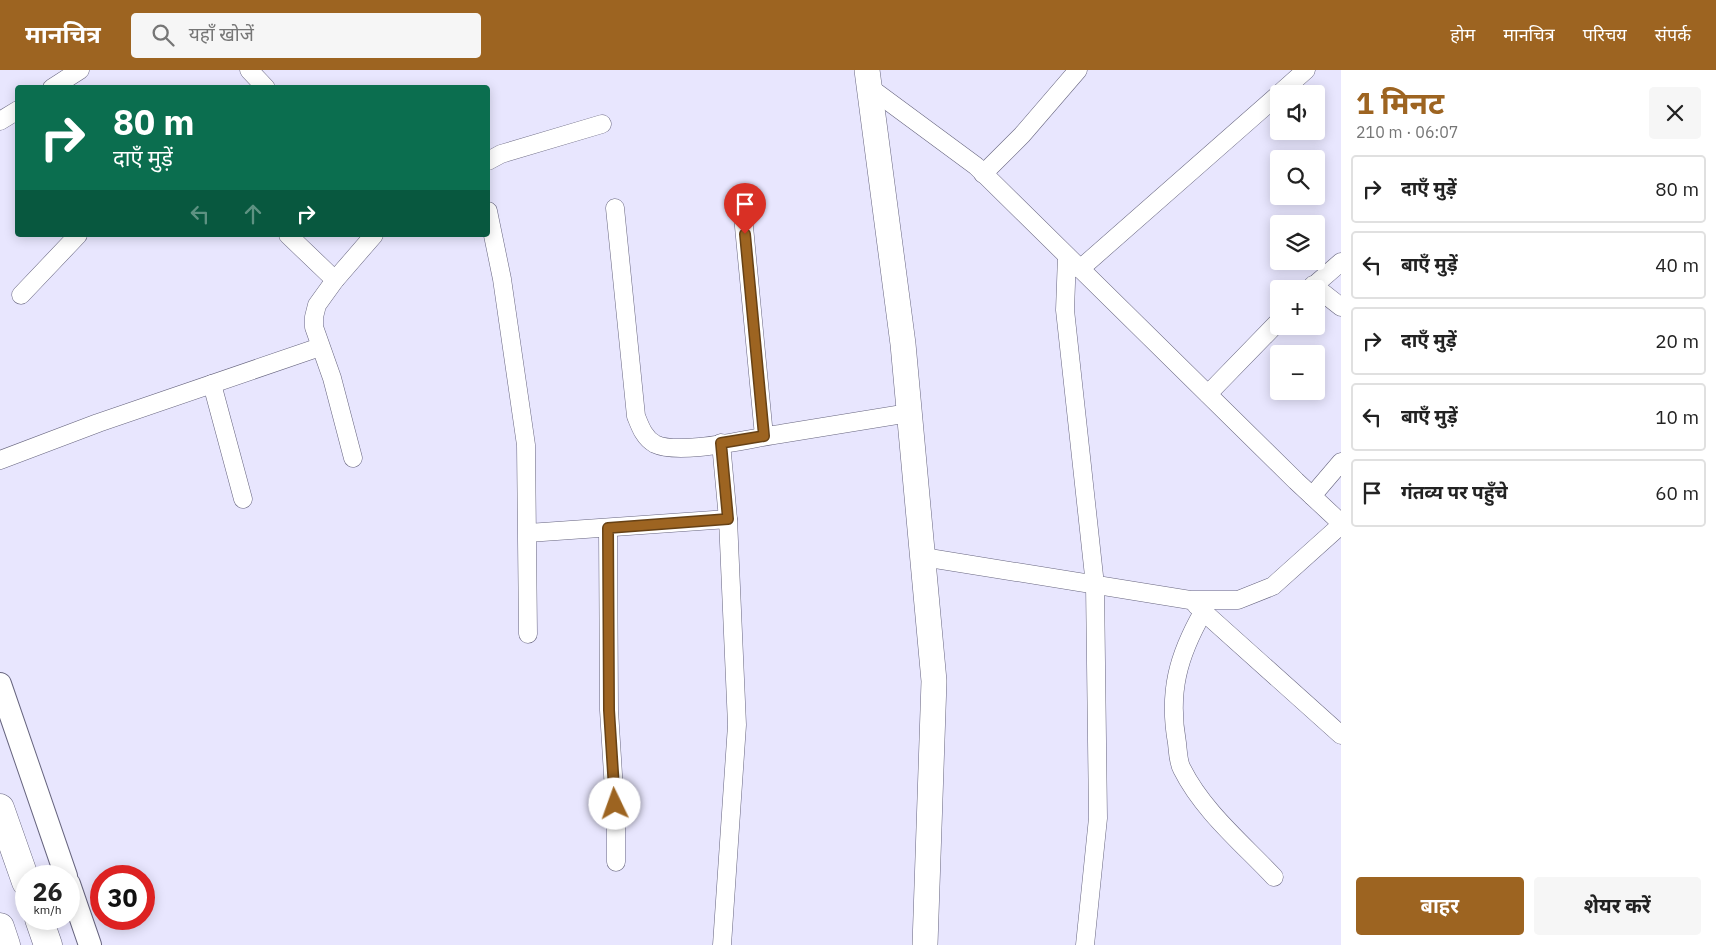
<!DOCTYPE html>
<html lang="hi">
<meta charset="utf-8">
<style>
:root{--surface:#fff;--page:#f6f6f6;--text:#222;--muted:#767676;--line:#e0e0e0;--accent:#9d6421}
body{margin:0;font-family:"IBM Plex Sans","Noto Sans Devanagari",sans-serif;background:var(--page);color:var(--text);height:100vh;display:flex;flex-direction:column;font-size:19px;white-space:nowrap}
*{box-sizing:border-box;margin:0}
p{font-size:16px;color:var(--muted)}
.icon{flex:none;width:28px;height:28px;fill:none;stroke:currentColor;stroke-width:2;stroke-linecap:round;stroke-linejoin:round}
.map{position:relative;flex:1;overflow:hidden}
.panel{display:flex;flex-direction:column;background:var(--surface);width:375px}
.panel>*{flex:none}
.top-card{position:absolute;left:15px;top:15px;width:475px;height:152px;border-radius:5px;box-shadow:0 2px 12px #0003;background:#0b6e4f;color:#fff;overflow:hidden}
.buttons{position:absolute;left:1270px;top:15px;display:grid;gap:10px}
.buttons a{display:grid;place-items:center;width:55px;height:55px;border-radius:5px;background:var(--surface);box-shadow:0 2px 12px #0003;font-size:25px}
.speed{position:absolute;left:15px;top:795px;display:flex;gap:10px;font-size:25px;font-weight:700;text-align:center}
.speed>*{display:grid;place-content:center;width:65px;height:65px;border-radius:50%;background:var(--surface);box-shadow:0 2px 12px #0003;line-height:1}
.speed small{font-size:12px;font-weight:400}
.speed .limit{border:8px solid #d22;background:#fff;color:#111}
.pin{position:absolute;display:grid;place-items:center;width:42px;height:42px;color:#fff;margin:-51px -21px;border-radius:50% 50% 50% 0;rotate:-45deg;box-shadow:0 0 5px #0007}
.pin .icon{rotate:45deg}
.me{position:absolute;width:55px;margin:-28px;rotate:357deg;stroke-linejoin:round;filter:drop-shadow(0 0 4px #0008)}
.turn{display:flex;align-items:center;gap:18px;height:105px;padding:0 15px;font-size:22px}
.turn .icon{width:65px;height:65px;stroke-width:2.5}
.turn b{display:block;font-size:35px;line-height:42px}
.lanes{display:flex;align-items:center;height:48px;padding:0 15px;background:#0003;justify-content:center;gap:25px;direction:ltr}
.lanes .off{opacity:.35}
.round{display:grid;place-items:center;flex:none;width:52px;height:52px;border-radius:5px;background:var(--page)}
.headline{display:flex;align-items:center;justify-content:space-between;height:85px;padding:0 15px}
h1{font-size:30px;font-weight:700;line-height:38px;color:var(--accent)}
.action{display:flex;gap:10px;margin-top:auto;padding:10px 15px}
.action a{flex:1;height:58px;border-radius:5px;background:var(--accent);color:#fff;font-size:20px;font-weight:700;line-height:58px;text-align:center}
.action a+a{background:var(--page);color:var(--text)}
ul{padding:0;list-style:none}
li{display:flex;align-items:center;gap:15px;height:68px;margin:0 10px 8px;padding:0 5px;border:2px solid var(--line);border-radius:5px}
li div{flex:1}
li b{display:block;font-size:19px}
li em{font-style:normal}
header{display:flex;align-items:center;gap:30px;box-sizing:border-box;height:70px;padding:0 25px;background:var(--accent);color:#fff}
header strong{font-size:24px}
nav{display:flex;gap:28px;margin-inline-start:auto;font-size:18px}
.search{width:350px;height:45px;background:var(--page);display:flex;align-items:center;gap:12px;box-sizing:border-box;padding:0 18px;border-radius:5px;color:var(--muted);font-size:19px}
main{display:flex;flex:1;min-height:0}
.map>svg:first-child{display:block}
.lines{fill:none;stroke-linecap:round;stroke-linejoin:round}
.minor-casing{stroke:#67657f;stroke-width:19}
.tertiary-casing{stroke:#67657f;stroke-width:24}
.secondary-casing{stroke:#67657f;stroke-width:26}
.trunk-casing{stroke:#67657f;stroke-width:29}
.minor{stroke:#fff;stroke-width:18}
.tertiary{stroke:#fff;stroke-width:22}
.secondary{stroke:#fff;stroke-width:25}
.trunk{stroke:#fff;stroke-width:28}
.route-casing{stroke:#664115;stroke-width:12}
.route{stroke:#9d6421;stroke-width:9}
</style>
<header>
<strong>मानचित्र</strong>
<div class="search"><svg class="icon" aria-label="search" viewBox="0 0 24 24"><circle cx="10" cy="10" r="6"/><path d="M15 15l6 6"/></svg>यहाँ खोजें</div>
<nav><a>होम</a><a>मानचित्र</a><a>परिचय</a><a>संपर्क</a></nav>
</header>
<main>
<div class="map">
<svg width="1341" height="875" viewBox="0 0 1341 875">
<rect width="100%" height="100%" fill="#e8e6fe"/>
<g class="lines">
<g class="minor-casing">
<g id="minor">
<polyline points="249,0 266,18"/>
<polyline points="869,17 976,96 1296,411 1341,453"/>
<polyline points="52,18 80,0"/>
<polyline points="1279,24 1306,0"/>
<polyline points="0,51 18,40"/>
<polyline points="488,91 501,84 602,54"/>
<polyline points="983,104 1022,65 1078,0"/>
<path d="M615,138L636,346C640,356 644,368 655,374C680,386 751,368 780,364C823,357 866,350 909,343"/>
<polyline points="488,141 502,209 526,375 528,564"/>
<polyline points="743,146 764,366"/>
<polyline points="288,165 335,210"/>
<polyline points="1067,186 1065,240 1095,515 1098,748 1085,875"/>
<polyline points="1080,199 1279,24"/>
<polyline points="1313,215 1341,237"/>
<polyline points="1310,219 1341,192"/>
<polyline points="21,225 78,165"/>
<polyline points="212,314 243,429"/>
<polyline points="1208,324 1279,251"/>
<polyline points="721,373 728,449 737,655 722,875"/>
<polyline points="353,388 332,308 314,257 314,247 317,235 335,210 374,165"/>
<polyline points="0,390 98,353 320,277"/>
<polyline points="1312,426 1341,392"/>
<polyline points="608,458 609,640 616,753 616,792"/>
<polyline points="528,463 728,449"/>
<polyline points="923,487 1190,530 1238,530 1273,516 1341,455"/>
<polyline points="1196,535 1341,665"/>
<path d="M1203,542C1178,586 1168,622 1177,673C1178,681 1178,692 1182,699C1203,741 1242,773 1274,807"/>
</g>
</g>
<g class="tertiary-casing">
<g id="tertiary">
<polyline points="0,614 66,806"/>
<polyline points="69,814 90,875"/>
</g>
</g>
<g class="secondary-casing">
<polyline id="secondary" points="867,0 903,274 934,611 925,875"/>
</g>
<g class="trunk-casing">
<g id="trunk">
<polyline points="0,738 26,812"/>
<polyline points="39,849 48,875"/>
<polyline points="0,857 6,875"/>
</g>
</g>
<use href="#minor" class="minor"/>
<use href="#tertiary" class="tertiary"/>
<use href="#secondary" class="secondary"/>
<use href="#trunk" class="trunk"/>
</g>
<g class="lines">
<g class="route-casing">
<polyline id="route" points="615,734 609,640 608,458 728,449 721,373 764,366 745,164"/>
</g>
<use href="#route" class="route"/>
</g>
</svg>
<div class="buttons">
<a><svg class="icon" aria-label="sound" viewBox="0 0 24 24"><path d="M4 9h4l5-4v14l-5-4H4zM17 9q2 3 0 6"/></svg></a>
<a><svg class="icon" aria-label="search" viewBox="0 0 24 24"><circle cx="10" cy="10" r="6"/><path d="M15 15l6 6"/></svg></a>
<a><svg class="icon" aria-label="layers" viewBox="0 0 24 24"><path d="M12 4l9 5-9 5-9-5zM3 14l9 5 9-5"/></svg></a>
<a>+</a>
<a>−</a>
</div>
<div class="speed"><div>26<small>km/h</small></div><div class="limit">30</div></div>
<div class="pin" style="left:745px;top:164px;background:#d93025"><svg class="icon" aria-label="arrive" viewBox="0 0 24 24"><path d="M6 21V4h12l-3 4 3 4H6"/></svg></div>
<svg class="me" style="left:615px;top:734px" viewBox="-20 -20 40 40"><circle r="19" fill="#fff"/><path d="M0-13L10 11 0 6-10 11z" fill="#9d6421"/></svg>
<div class="top-card">
<div class="turn"><svg class="icon" aria-label="right" viewBox="0 0 24 24"><path d="M7 20v-9h11M14 6l5 5-5 5"/></svg><div><b>80 m</b>दाएँ मुड़ें</div></div>
<div class="lanes"><svg class="icon off" aria-label="left" viewBox="0 0 24 24"><path d="M17 20v-9H6M10 6l-5 5 5 5"/></svg><svg class="icon off" aria-label="ahead" viewBox="0 0 24 24"><path d="M12 20V5M6 11l6-6 6 6"/></svg><svg class="icon" aria-label="right" viewBox="0 0 24 24"><path d="M7 20v-9h11M14 6l5 5-5 5"/></svg></div>
</div>
</div>
<section class="panel">
<div class="headline"><div><h1>1 मिनट</h1><p>210 m · 06:07</p></div><a class="round"><svg class="icon" aria-label="close" viewBox="0 0 24 24"><path d="M6 6l12 12M18 6L6 18"/></svg></a></div>
<ul>
<li><svg class="icon" aria-label="right" viewBox="0 0 24 24"><path d="M7 20v-9h11M14 6l5 5-5 5"/></svg><div><b>दाएँ मुड़ें</b></div><em>80 m</em></li>
<li><svg class="icon" aria-label="left" viewBox="0 0 24 24"><path d="M17 20v-9H6M10 6l-5 5 5 5"/></svg><div><b>बाएँ मुड़ें</b></div><em>40 m</em></li>
<li><svg class="icon" aria-label="right" viewBox="0 0 24 24"><path d="M7 20v-9h11M14 6l5 5-5 5"/></svg><div><b>दाएँ मुड़ें</b></div><em>20 m</em></li>
<li><svg class="icon" aria-label="left" viewBox="0 0 24 24"><path d="M17 20v-9H6M10 6l-5 5 5 5"/></svg><div><b>बाएँ मुड़ें</b></div><em>10 m</em></li>
<li><svg class="icon" aria-label="arrive" viewBox="0 0 24 24"><path d="M6 21V4h12l-3 4 3 4H6"/></svg><div><b>गंतव्य पर पहुँचे</b></div><em>60 m</em></li>
</ul>
<div class="action"><a>बाहर</a><a>शेयर करें</a></div>
</section>
</main>
